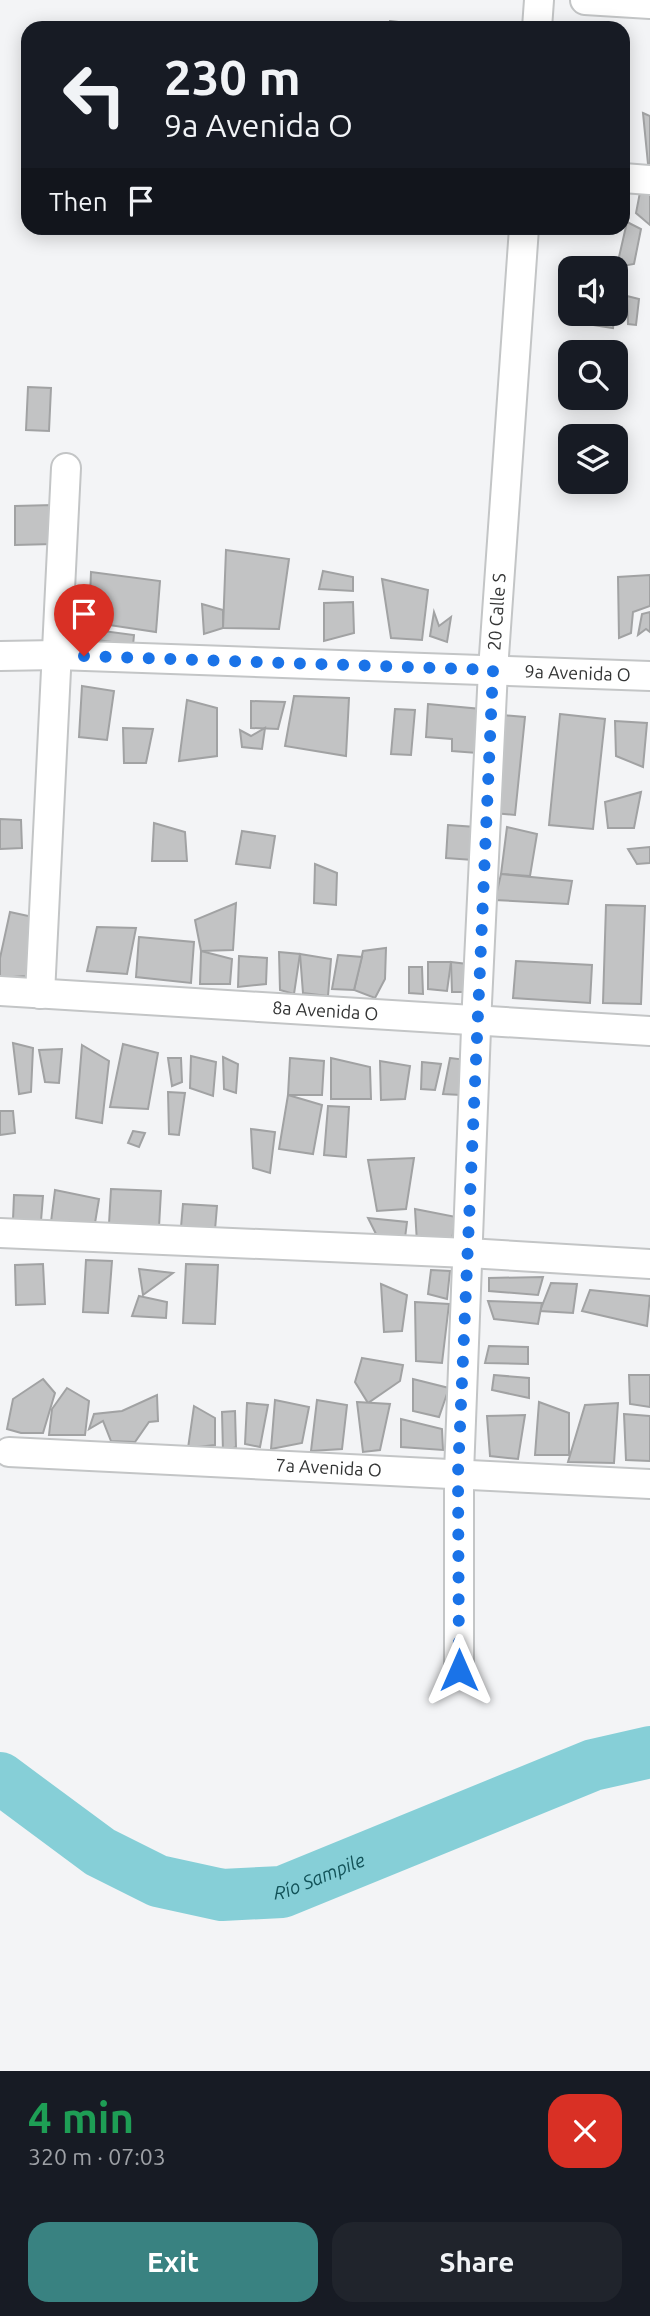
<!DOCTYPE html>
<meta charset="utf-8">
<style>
:root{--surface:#171b24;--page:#20242c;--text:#f1f3f6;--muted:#9ea1a6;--accent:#398281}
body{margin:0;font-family:Ubuntu,sans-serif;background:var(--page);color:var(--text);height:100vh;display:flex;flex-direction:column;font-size:26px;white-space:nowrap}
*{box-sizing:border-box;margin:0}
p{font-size:23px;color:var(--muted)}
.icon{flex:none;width:38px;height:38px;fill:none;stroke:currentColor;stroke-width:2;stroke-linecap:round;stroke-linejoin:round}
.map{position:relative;height:2071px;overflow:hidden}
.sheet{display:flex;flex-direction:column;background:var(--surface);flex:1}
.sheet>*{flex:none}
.guide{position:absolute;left:21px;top:21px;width:609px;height:214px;border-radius:21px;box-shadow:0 4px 18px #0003;background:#171b24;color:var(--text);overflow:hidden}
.fabs{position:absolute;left:558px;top:256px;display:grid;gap:14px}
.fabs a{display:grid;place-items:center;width:70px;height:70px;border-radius:14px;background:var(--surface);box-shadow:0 4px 18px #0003;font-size:35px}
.pin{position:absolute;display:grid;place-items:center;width:60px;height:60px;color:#fff;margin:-72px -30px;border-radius:50% 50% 50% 0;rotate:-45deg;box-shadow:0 0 7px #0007}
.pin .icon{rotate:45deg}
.me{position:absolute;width:77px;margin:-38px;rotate:0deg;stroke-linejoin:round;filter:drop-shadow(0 0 5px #0008)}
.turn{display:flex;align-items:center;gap:24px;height:147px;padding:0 28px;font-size:32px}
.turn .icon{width:91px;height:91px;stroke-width:2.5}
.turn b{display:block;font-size:49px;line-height:60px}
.then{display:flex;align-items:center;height:66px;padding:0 28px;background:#0003;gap:14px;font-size:26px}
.round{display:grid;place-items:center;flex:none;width:74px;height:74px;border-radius:21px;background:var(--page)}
.headline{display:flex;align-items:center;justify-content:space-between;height:119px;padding:0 28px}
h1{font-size:42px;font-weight:600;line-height:52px;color:#1e9e55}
.action{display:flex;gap:14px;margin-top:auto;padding:14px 28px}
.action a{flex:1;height:80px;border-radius:21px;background:var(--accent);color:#fff;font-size:28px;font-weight:600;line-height:80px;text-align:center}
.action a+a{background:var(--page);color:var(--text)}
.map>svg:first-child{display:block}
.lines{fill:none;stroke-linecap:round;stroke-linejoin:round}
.river{stroke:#86cfd7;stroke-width:52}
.building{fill:#c2c3c4;stroke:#a1a2a3;stroke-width:2}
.street-casing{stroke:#c3c5c6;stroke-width:32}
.street{stroke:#fff;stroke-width:28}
.route{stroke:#1a73e8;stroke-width:12;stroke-dasharray:0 21.6}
.labels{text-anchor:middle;stroke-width:5;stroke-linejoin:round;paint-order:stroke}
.street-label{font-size:18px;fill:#343535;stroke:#fff}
.water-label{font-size:19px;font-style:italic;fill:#125258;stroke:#fff}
</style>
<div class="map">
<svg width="650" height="2071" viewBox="0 0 650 2071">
<rect width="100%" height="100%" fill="#f3f4f6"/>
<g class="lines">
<path class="river" id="s1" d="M0,1778L100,1852L158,1881L222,1895L282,1892L593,1765L650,1752"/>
</g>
<g class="building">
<polygon points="390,21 451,28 389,28"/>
<polygon points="643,113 650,116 650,164 648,164"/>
<polygon points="641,187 650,188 650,225 636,213"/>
<polygon points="627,222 641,229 634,264 623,266 619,257"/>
<polygon points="567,289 570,289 570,313 615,313 613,328 567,321"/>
<polygon points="627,296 639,299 636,325 628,324"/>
<polygon points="28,387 51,388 49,431 26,430"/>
<polygon points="53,505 53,544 15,545 15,506"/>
<polygon points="226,550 289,559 279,629 223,628"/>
<polygon points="323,571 353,577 353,591 319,589"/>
<polygon points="91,572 160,581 156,632 89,622"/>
<polygon points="650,575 650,606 633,612 631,633 619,638 618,577"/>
<polygon points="382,579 428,590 422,640 391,638"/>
<polygon points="353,602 354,633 324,641 324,603"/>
<polygon points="202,604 223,610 223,628 204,634"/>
<polygon points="434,612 439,626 451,617 447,642 430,636"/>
<polygon points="650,612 650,632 646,629 638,635 642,614"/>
<polygon points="88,629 134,635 133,645 90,639"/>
<polygon points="82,686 114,691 107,740 79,737"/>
<polygon points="294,696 349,698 346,756 285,746"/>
<polygon points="187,700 217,708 217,756 179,761"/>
<polygon points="251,701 285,702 278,729 251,728"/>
<polygon points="428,704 481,709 477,753 452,751 452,739 426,737"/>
<polygon points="395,709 415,710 411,755 391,754"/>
<polygon points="560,714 605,719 593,829 549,825"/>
<polygon points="503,715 525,717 515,815 493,813"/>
<polygon points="615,721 647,723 643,767 616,756"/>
<polygon points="123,728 153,729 146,763 124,763"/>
<polygon points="265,728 262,749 242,747 240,730 251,736"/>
<polygon points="641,792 634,828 608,828 605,802"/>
<polygon points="0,819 21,820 22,848 0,849"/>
<polygon points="154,823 185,832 187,861 152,861"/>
<polygon points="448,825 476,827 473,860 446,858"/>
<polygon points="507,827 537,834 530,876 501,874"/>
<polygon points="242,831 275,836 270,868 236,864"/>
<polygon points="650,847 650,863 637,864 628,849"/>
<polygon points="315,864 337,873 336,905 314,903"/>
<polygon points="501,874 572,881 568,904 495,900"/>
<polygon points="236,903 233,950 201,951 195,920"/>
<polygon points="606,905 645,906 641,1004 603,1003"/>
<polygon points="10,912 33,917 26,976 0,978 0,958"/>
<polygon points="97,927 136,928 127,974 87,971"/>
<polygon points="139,937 194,942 191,983 136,977"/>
<polygon points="386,948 385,979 375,998 354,990 363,951"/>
<polygon points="201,951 232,959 230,984 200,984"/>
<polygon points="279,952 300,954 294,994 280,990"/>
<polygon points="300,954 331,959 328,996 303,993"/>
<polygon points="338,955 362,957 354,990 332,989"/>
<polygon points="239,956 267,958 266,984 238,987"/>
<polygon points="516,961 592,965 590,1003 513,998"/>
<polygon points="428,962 451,962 447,991 428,989"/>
<polygon points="451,962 467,964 466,992 452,992"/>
<polygon points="409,967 422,967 423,994 409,993"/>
<polygon points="13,1043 33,1048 31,1092 19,1094"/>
<polygon points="123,1044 158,1053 148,1109 110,1107"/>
<polygon points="82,1045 109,1061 102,1123 76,1118"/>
<polygon points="62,1049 59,1083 45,1082 39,1050"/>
<polygon points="191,1056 216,1062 213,1096 190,1088"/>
<polygon points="223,1057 238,1064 236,1093 224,1089"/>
<polygon points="168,1058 181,1058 182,1082 172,1086"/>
<polygon points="290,1058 324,1061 322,1095 288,1095"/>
<polygon points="331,1058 370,1067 371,1099 331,1099"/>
<polygon points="450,1058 467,1060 461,1095 443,1094"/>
<polygon points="380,1061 410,1066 405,1099 381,1100"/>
<polygon points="422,1062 441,1064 435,1090 421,1089"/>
<polygon points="168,1092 185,1093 179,1135 169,1134"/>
<polygon points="288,1095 322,1105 313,1154 279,1149"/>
<polygon points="328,1106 349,1107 346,1157 324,1155"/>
<polygon points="0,1111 13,1111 15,1133 0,1135"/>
<polygon points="251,1129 275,1132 270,1173 253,1168"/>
<polygon points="133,1131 145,1133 139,1147 128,1143"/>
<polygon points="414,1158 406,1209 377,1211 368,1160"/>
<polygon points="111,1189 161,1191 159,1227 109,1224"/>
<polygon points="55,1190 99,1199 94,1229 51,1222"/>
<polygon points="14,1195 43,1196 41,1221 13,1220"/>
<polygon points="183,1204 217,1206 215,1230 181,1227"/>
<polygon points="415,1209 456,1217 451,1245 417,1243"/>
<polygon points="368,1218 407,1222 405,1238 377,1236"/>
<polygon points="86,1260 112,1261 108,1313 83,1312"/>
<polygon points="43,1264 45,1304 16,1305 15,1265"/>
<polygon points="186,1264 218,1265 215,1324 183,1323"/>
<polygon points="139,1269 173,1273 143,1295"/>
<polygon points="431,1270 450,1271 447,1299 428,1294"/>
<polygon points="543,1277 538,1295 489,1291 489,1278"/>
<polygon points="551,1283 577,1284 573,1313 540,1311"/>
<polygon points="381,1284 407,1295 402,1331 384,1332"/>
<polygon points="590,1290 650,1296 647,1326 582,1311"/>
<polygon points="139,1296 167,1302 166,1318 132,1316"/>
<polygon points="488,1301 542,1303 538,1324 494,1319"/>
<polygon points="415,1302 449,1304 442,1363 416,1361"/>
<polygon points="489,1346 528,1347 528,1364 485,1363"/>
<polygon points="362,1358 403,1365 400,1381 368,1403 355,1382"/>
<polygon points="494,1375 529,1378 529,1398 492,1390"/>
<polygon points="629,1375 650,1375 650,1407 630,1404"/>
<polygon points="43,1379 55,1393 43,1433 21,1433 7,1429 13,1399"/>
<polygon points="413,1379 449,1388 439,1417 413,1411"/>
<polygon points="67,1388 89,1401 85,1435 49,1435 52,1409"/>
<polygon points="157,1395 158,1421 149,1422 135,1442 111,1441 103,1421 89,1429 94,1414 122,1411"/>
<polygon points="275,1400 309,1407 302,1443 271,1449"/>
<polygon points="317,1400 347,1405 342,1449 311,1451"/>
<polygon points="357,1402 390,1404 380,1450 363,1452"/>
<polygon points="539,1402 569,1413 569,1455 535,1455"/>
<polygon points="247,1403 268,1405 260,1447 245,1444"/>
<polygon points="618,1403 614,1463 568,1462 585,1405"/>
<polygon points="194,1406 215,1418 215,1445 188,1448"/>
<polygon points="235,1411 236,1447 223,1452 222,1412"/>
<polygon points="624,1414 650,1416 650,1461 626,1460"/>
<polygon points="525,1415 518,1459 490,1456 487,1416"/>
<polygon points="401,1419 442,1429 443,1450 401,1447"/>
</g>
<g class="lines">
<g class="street-casing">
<g id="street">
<polyline points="585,0 650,4"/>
<polyline points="537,28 539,0"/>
<polyline points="623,178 650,180"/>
<path id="s2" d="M0,656L57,655L650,676"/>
<path id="s3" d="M0,991L650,1031"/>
<polyline points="40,994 66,468"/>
<polyline points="0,1233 468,1253 650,1264"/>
<path id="s4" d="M9,1452L650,1484"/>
<path id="s5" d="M459,1670V1473L477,1003L493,670L524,228"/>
</g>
</g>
<use href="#street" class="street"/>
</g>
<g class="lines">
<polyline class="route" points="84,656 493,670 458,1473 459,1670"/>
</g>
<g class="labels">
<g class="street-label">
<text dy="6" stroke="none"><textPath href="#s5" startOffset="1059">20 Calle S</textPath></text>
<text dy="6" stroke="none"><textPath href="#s2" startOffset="578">9a Avenida O</textPath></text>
<text dy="6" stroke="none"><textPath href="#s3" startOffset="326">8a Avenida O</textPath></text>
<text dy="6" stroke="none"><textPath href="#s4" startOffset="320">7a Avenida O</textPath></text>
</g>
<g class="water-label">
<text dy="7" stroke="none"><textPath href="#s1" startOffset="355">Río Sampile</textPath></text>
</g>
</g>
</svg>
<div class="fabs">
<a><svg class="icon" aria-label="sound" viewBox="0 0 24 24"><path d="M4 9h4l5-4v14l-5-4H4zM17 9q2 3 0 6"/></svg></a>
<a><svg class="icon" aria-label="search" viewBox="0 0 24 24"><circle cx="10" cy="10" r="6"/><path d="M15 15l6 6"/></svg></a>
<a><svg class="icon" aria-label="layers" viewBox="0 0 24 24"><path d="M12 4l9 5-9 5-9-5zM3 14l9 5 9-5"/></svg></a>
</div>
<div class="pin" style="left:84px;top:656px;background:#d93025"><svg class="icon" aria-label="arrive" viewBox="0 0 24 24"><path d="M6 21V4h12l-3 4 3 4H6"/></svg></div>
<svg class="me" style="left:459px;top:1670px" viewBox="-20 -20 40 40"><path d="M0-17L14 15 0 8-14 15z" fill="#1a73e8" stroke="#fff" stroke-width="4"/></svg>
<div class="guide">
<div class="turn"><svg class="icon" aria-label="left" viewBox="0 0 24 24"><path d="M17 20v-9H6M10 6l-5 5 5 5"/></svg><div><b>230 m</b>9a Avenida O</div></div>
<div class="then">Then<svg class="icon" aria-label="arrive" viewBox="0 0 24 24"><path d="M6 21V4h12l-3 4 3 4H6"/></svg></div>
</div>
</div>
<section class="sheet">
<div class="headline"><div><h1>4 min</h1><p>320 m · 07:03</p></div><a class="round" style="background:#d93025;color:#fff"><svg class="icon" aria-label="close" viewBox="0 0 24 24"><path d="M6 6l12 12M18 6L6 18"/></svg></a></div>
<div class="action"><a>Exit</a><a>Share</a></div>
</section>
